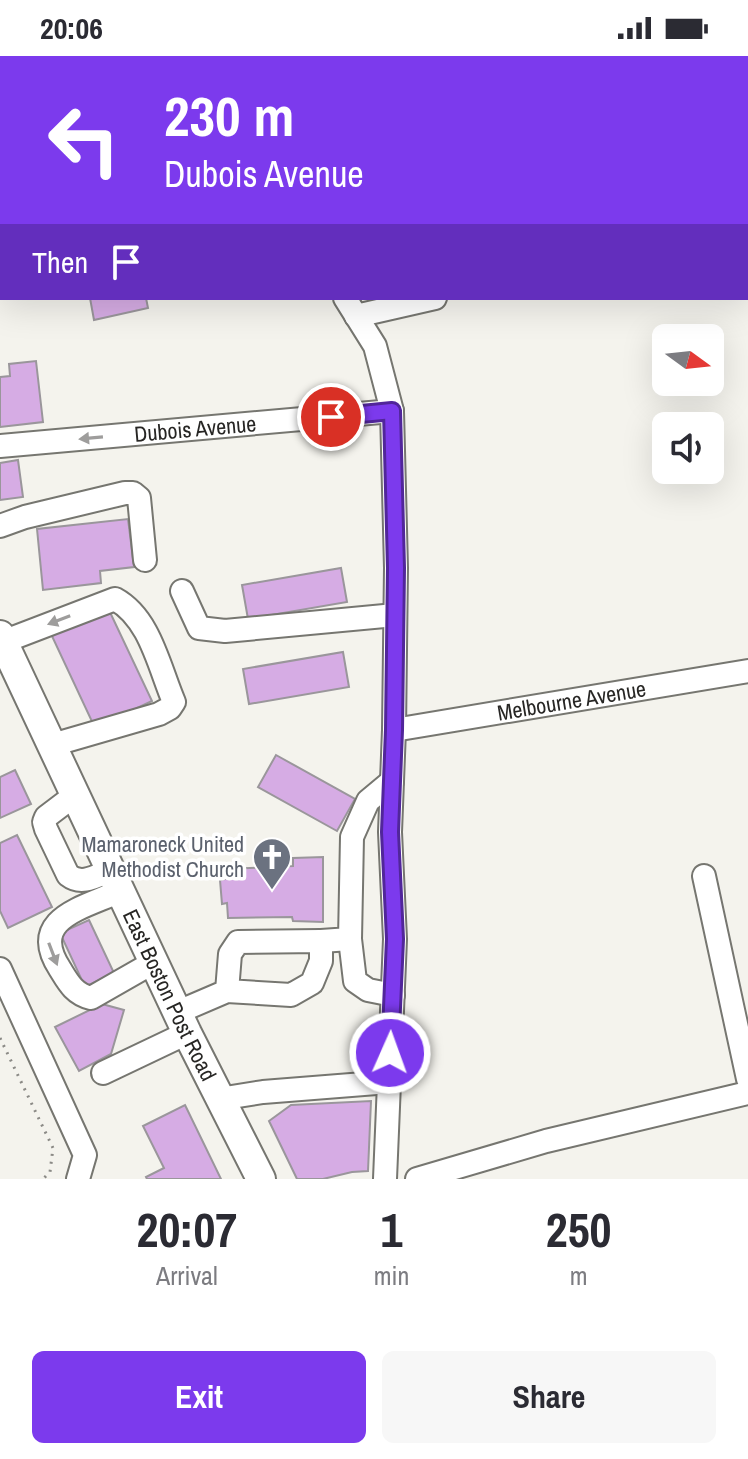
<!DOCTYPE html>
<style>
:root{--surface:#fff;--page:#f7f7f7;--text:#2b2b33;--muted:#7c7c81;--accent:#7c3aed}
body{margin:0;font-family:"Archivo Narrow",sans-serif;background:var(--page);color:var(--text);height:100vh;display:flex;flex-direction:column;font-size:30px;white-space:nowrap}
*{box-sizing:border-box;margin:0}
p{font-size:26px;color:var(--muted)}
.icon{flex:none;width:44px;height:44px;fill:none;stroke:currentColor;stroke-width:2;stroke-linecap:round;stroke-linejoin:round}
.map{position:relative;height:1123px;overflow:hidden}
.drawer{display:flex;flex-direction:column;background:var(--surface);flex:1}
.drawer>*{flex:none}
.top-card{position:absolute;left:0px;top:0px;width:748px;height:244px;box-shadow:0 8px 32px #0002;background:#7c3aed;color:#fff;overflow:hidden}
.needle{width:52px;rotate:105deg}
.controls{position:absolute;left:652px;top:268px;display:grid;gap:16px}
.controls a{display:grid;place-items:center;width:72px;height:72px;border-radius:12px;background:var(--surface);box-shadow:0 8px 32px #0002;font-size:40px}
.pin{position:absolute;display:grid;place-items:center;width:68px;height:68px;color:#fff;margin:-34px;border:4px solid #fff;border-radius:50%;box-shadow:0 2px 8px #0007}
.me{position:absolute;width:88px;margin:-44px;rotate:2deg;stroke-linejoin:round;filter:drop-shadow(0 0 6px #0008)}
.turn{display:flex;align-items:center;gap:28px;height:168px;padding:0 32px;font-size:36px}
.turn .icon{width:104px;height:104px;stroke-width:2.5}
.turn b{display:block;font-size:56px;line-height:68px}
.then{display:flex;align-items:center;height:76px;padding:0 32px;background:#0003;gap:16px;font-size:30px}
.eta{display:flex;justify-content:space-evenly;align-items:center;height:136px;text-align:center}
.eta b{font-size:48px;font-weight:700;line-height:56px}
.button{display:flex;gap:16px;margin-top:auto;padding:16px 32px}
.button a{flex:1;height:92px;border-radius:12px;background:var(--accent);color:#fff;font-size:32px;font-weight:700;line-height:92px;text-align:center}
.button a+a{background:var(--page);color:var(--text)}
.status{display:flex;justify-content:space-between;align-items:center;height:56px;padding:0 40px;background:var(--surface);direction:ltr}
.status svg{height:22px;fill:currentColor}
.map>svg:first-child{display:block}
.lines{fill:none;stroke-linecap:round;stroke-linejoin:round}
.river{stroke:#83d8f3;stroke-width:34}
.building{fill:#d6ace4;stroke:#9a969b;stroke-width:2}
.minor-casing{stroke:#767670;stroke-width:26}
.major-casing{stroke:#767670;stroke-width:32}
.path{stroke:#8b8a86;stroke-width:3;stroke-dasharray:2 6;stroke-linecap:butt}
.minor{stroke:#fff;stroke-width:22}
.major{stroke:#fff;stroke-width:28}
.oneway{fill:#9e9d9c}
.route-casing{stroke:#51269a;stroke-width:20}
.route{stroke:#7c3aed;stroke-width:14}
.labels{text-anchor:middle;stroke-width:7;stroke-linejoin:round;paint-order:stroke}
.street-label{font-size:22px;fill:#272624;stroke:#fff}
.worship-label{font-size:22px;fill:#5b616d;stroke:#fff;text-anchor:end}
</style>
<div class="status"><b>20:06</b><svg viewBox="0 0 49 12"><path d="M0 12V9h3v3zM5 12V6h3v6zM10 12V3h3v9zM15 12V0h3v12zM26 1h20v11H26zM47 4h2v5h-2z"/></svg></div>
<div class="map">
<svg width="748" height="1123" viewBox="0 0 748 1123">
<rect width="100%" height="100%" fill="#f4f3ed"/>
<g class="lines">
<polyline class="river" points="371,2 378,0"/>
</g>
<g class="building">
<polygon points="90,242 146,242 148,252 94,264"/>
<polygon points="36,305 43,366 0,371 0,321 10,320 9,308"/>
<polygon points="18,404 23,441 0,444 0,407"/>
<polygon points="128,463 134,511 100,515 101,527 43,534 37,473"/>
<polygon points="341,512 347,546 248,563 242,529"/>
<polygon points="108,552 152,645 95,672 51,578"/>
<polygon points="343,596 349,631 249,648 243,613"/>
<polygon points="276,699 355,743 337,775 258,731"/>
<polygon points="15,714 31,748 0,762 0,721"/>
<polygon points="17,779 52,851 8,872 0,855 0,787"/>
<polygon points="323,801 323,866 293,865 292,861 228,862 227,847 222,848 220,824 225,823 225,813 293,810 293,802"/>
<polygon points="89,864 114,917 85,931 60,877"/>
<polygon points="102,948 124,954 111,998 79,1015 55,971"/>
<polygon points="371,1045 368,1115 352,1116 323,1123 297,1123 269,1065 291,1049"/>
<polygon points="185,1049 221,1123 147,1123 146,1121 164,1112 143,1070"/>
</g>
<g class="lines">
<g class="minor-casing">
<g id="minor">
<polyline points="218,0 219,2"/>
<polyline points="0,176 2,176"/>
<polyline points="746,177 748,177"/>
<polyline points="345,242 375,290 392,355 396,512 394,674 390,776 395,883 385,1123"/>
<polyline points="356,260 435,242"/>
<path id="s1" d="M0,390L392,355"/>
<polyline points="0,470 25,461 125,437 133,437 139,442 145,504"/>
<polyline points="182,535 199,572 225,575 395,559"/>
<path d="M0,587L115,543C150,562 159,611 174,646L170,652L159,658L52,689"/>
<path id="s2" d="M394,674L748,615"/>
<path d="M75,739L46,761L44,766L46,773L68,819C82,830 96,820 111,814"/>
<polyline points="704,820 748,1023"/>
<path d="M120,835C84,852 27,862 60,913C68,926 74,938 91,942L154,906"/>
<polyline points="350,883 355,925 368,934 393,939"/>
<polyline points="321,885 350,883 352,781 368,745 392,725"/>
<polyline points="0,913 85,1099 78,1123"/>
<polyline points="178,956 227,935 291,939 312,927 321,905 321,885 238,886 230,898 227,935"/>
<polyline points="103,1017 187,977"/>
<polyline points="219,1043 263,1036 389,1026"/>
<polyline points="417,1123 546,1085 748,1037"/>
</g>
</g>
<g class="major-casing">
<g id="major">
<path id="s3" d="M0,579L187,977L261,1123"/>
</g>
</g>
<polyline class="path" points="0,982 53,1092 50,1116 43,1123"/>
<use href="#minor" class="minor"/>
<use href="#major" class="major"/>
</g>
<defs><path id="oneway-solid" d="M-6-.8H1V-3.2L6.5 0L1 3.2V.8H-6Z" transform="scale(2)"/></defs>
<g class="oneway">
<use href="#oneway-solid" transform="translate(91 382) rotate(175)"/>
<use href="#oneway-solid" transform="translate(59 564) rotate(159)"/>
<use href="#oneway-solid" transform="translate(53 898) rotate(69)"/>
</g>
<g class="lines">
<g class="route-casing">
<polyline id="route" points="331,361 392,355 396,512 394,674 390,776 395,883 390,997"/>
</g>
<use href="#route" class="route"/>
</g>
<defs>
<g id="church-pin" transform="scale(2)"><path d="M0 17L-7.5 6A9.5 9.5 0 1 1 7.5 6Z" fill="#6b7280" stroke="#fff"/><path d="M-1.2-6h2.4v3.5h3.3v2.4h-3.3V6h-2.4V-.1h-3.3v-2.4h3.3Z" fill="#fff"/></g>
</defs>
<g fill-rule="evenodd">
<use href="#church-pin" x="272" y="801"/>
</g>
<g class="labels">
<g class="street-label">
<text dy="8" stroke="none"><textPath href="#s1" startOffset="196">Dubois Avenue</textPath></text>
<text dy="8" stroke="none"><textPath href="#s2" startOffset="180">Melbourne Avenue</textPath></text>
<text dy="8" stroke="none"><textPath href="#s3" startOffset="398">East Boston Post Road</textPath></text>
</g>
<g class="worship-label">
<text x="244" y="796">Mamaroneck United<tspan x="244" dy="25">Methodist Church</tspan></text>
</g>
</g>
</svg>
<div class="controls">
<a><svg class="needle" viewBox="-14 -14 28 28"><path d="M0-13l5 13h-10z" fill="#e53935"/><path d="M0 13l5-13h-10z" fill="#7c7c81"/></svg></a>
<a><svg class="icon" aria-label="sound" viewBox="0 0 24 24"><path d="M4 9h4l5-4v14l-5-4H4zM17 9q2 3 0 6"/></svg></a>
</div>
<div class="pin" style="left:331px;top:361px;background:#d93025"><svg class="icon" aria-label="arrive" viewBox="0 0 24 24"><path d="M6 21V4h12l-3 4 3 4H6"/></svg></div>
<svg class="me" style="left:390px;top:997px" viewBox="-20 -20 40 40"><circle r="17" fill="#7c3aed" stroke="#fff" stroke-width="3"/><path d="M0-11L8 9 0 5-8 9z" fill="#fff"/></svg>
<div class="top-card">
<div class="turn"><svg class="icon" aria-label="left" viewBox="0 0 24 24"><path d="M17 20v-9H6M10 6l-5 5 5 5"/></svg><div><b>230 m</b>Dubois Avenue</div></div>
<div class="then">Then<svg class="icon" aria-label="arrive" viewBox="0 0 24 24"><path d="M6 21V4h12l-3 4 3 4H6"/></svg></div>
</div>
</div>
<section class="drawer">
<div class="eta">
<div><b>20:07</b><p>Arrival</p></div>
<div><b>1</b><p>min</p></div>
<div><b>250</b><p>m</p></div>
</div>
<div class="button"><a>Exit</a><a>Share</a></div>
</section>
